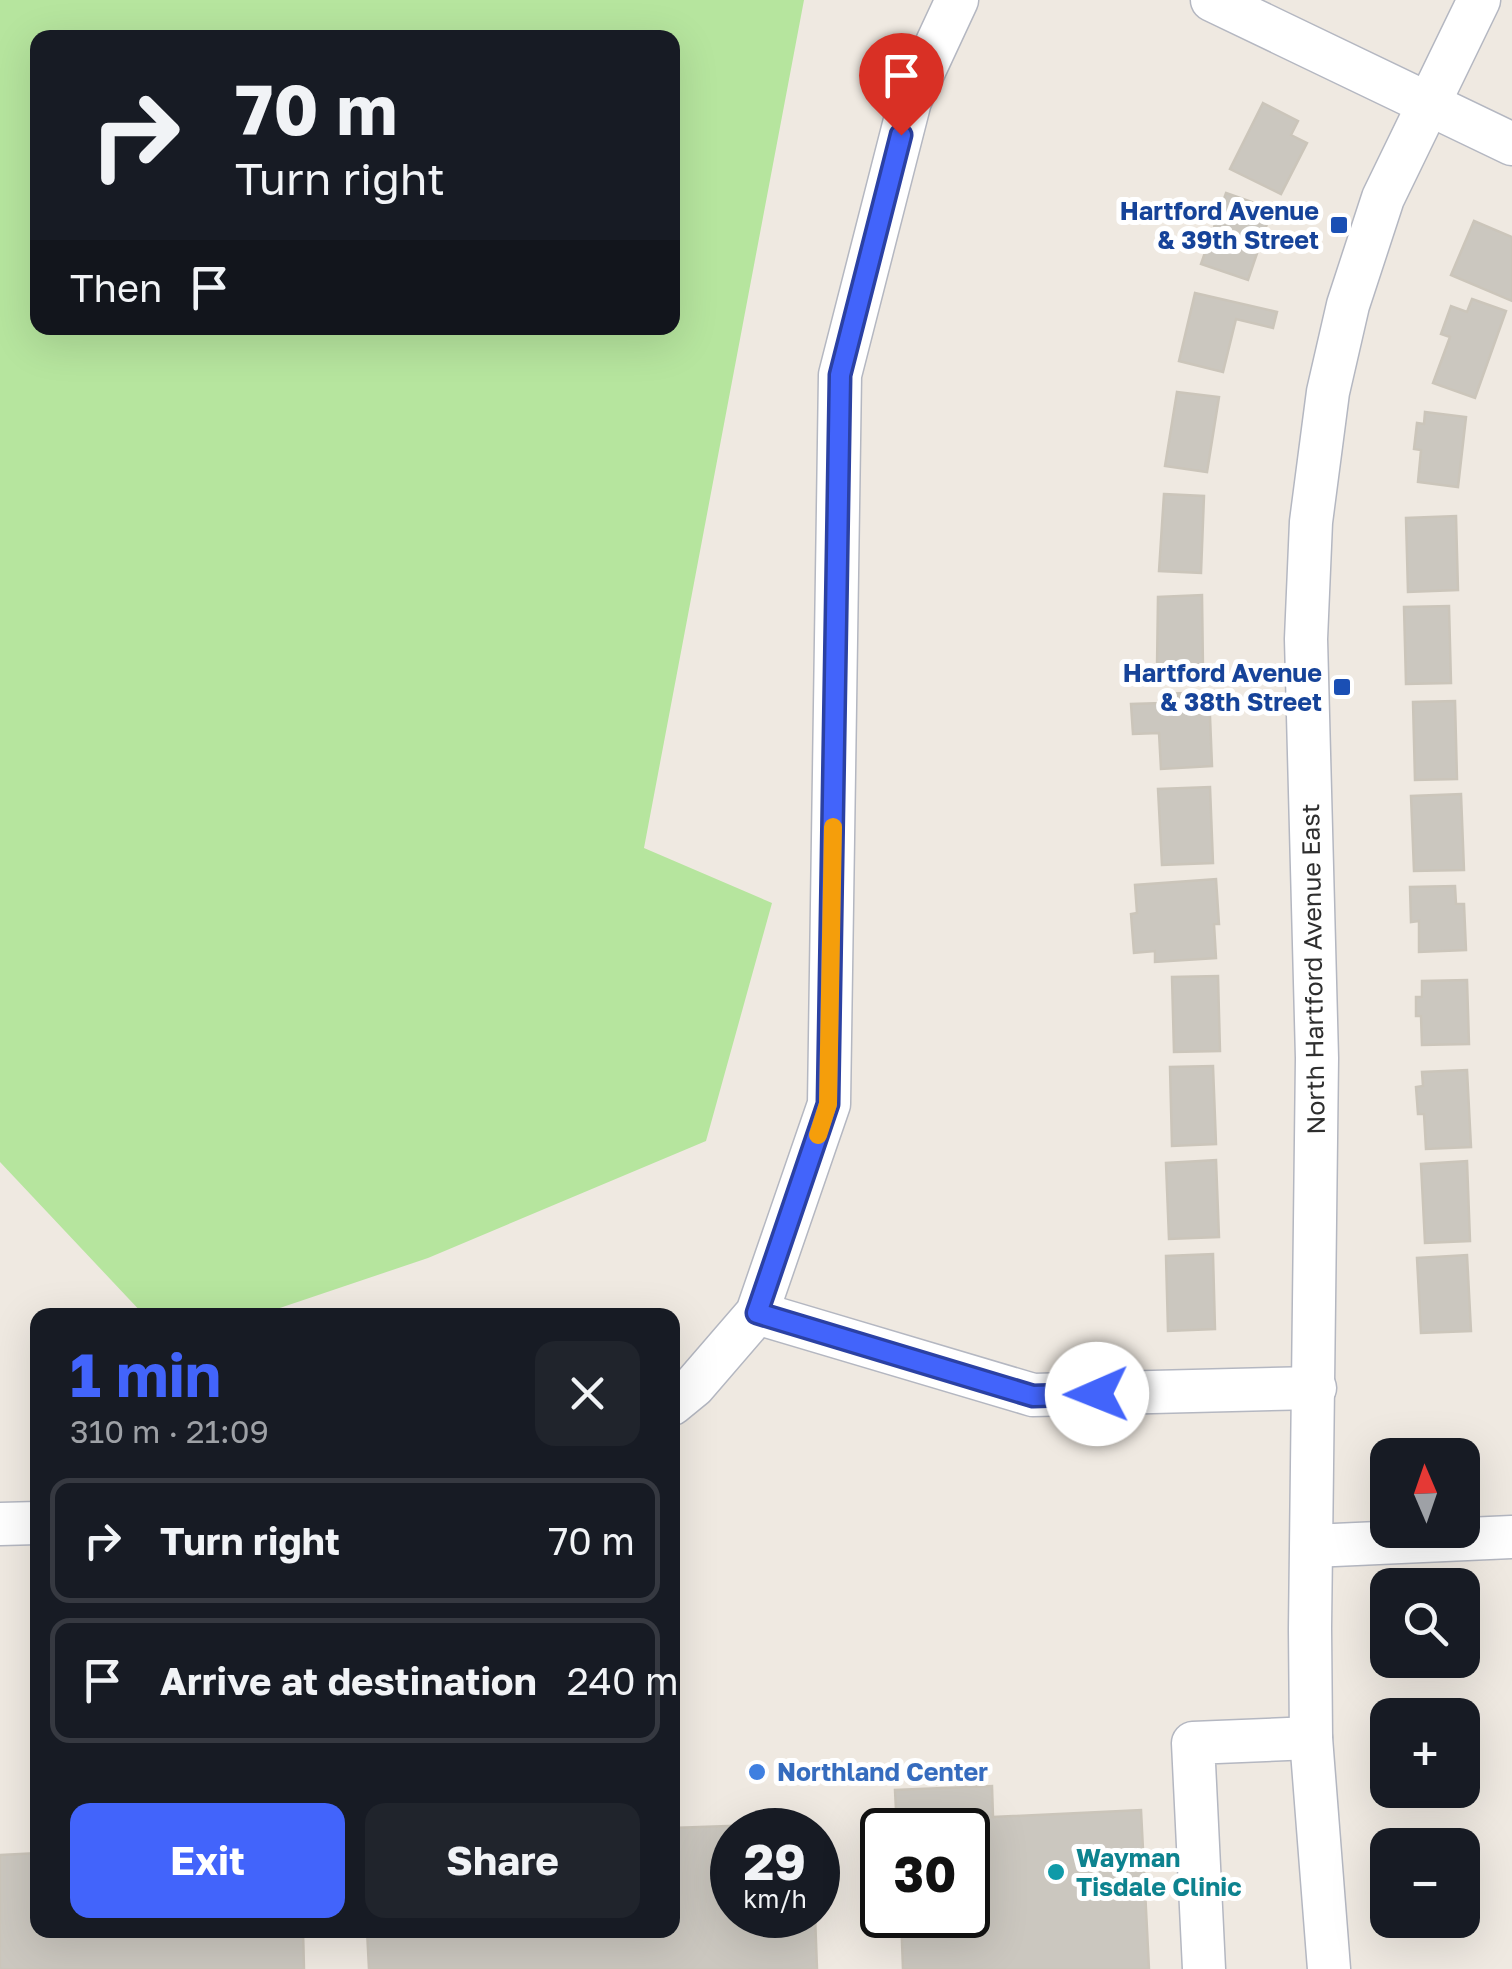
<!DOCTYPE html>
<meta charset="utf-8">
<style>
:root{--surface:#171b24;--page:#20242c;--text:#f1f3f6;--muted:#9ea1a6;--line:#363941;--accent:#4264fb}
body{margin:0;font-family:"Golos Text",sans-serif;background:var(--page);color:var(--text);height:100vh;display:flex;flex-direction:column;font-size:38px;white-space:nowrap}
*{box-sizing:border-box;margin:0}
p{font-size:32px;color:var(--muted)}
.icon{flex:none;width:55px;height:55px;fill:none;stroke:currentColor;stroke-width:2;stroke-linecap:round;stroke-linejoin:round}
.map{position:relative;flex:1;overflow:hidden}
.side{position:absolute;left:30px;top:1308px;width:650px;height:630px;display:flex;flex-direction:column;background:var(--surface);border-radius:20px;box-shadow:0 10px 40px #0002}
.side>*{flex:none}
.guide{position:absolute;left:30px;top:30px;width:650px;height:305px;border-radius:20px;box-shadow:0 10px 40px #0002;background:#171b24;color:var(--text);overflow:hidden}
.needle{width:65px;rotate:358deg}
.buttons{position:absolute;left:1370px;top:1438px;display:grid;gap:20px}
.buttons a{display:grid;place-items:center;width:110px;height:110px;border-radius:20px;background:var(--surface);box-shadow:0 10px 40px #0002;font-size:50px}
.speed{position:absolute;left:710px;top:1808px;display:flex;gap:20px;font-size:50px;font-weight:700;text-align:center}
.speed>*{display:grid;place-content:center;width:130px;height:130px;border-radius:50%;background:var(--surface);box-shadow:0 10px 40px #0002;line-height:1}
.speed small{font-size:25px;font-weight:400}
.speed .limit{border:5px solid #111;border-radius:15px;background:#fff;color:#111}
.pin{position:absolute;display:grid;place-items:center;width:85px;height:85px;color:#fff;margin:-102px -42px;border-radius:50% 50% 50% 0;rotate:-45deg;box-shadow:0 0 10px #0007}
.pin .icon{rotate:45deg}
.me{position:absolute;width:110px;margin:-55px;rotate:269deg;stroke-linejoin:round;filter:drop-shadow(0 0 8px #0008)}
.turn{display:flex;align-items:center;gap:35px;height:210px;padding:0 40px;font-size:45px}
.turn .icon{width:130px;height:130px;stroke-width:2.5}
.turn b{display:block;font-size:70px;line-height:85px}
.then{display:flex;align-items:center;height:95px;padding:0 40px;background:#0003;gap:20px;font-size:38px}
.round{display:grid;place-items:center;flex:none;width:105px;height:105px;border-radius:20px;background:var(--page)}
.head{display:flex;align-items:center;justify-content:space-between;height:170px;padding:0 40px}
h1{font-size:60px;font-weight:700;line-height:75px;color:var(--accent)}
.button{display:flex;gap:20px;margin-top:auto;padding:20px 40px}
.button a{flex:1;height:115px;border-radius:20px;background:var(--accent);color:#fff;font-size:40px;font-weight:700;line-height:115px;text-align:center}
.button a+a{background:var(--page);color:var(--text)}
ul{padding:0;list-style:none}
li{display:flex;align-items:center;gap:30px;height:125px;margin:0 20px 15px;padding:0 20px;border:5px solid var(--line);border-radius:20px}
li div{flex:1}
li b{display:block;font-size:38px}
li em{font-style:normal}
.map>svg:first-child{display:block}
.green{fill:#b6e59e;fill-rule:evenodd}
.building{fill:#cbc7bf;stroke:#cbc5ba;stroke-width:2.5}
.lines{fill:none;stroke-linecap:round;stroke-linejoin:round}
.minor-casing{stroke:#b4b7c1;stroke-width:45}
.minor{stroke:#fff;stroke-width:42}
.route-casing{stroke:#2b41a3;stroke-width:25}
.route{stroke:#4264fb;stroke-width:18}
.slow{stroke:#f59e0b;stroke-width:18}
.transit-dot{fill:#1a4fb4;stroke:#fff;stroke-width:4}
.shop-dot{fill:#3f7fe0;stroke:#fff;stroke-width:4}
.culture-dot{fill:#0f9aa8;stroke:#fff;stroke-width:4}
.labels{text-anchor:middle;stroke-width:10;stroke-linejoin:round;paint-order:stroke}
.transit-label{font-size:25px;font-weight:bold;fill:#164399;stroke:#fff;text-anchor:end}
.street-label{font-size:25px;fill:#2e2e2e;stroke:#fff}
.shop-label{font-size:25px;font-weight:bold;fill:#366cbe;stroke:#fff;text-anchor:start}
.culture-label{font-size:25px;font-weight:bold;fill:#0d838f;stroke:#fff;text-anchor:start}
</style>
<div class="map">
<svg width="1512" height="1969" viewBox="0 0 1512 1969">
<rect width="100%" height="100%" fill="#efe9e1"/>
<path class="green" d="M0,0H804L644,848L772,903L706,1141L428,1258L259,1315H144L0,1162ZM38,38H672V328H38Z"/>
<g class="building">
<polygon points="1263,103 1298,121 1291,135 1307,143 1281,194 1230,169"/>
<polygon points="1226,193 1272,209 1248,280 1201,264"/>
<polygon points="1474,221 1512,237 1512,301 1451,275"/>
<polygon points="1195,293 1277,312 1273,328 1236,319 1223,372 1179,361"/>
<polygon points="1472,299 1506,311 1475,398 1433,383 1450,337 1441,334 1451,306 1467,312"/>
<polygon points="1177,392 1219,397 1207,472 1165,466"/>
<polygon points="1425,412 1466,417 1458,487 1418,482 1421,450 1414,449 1417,423 1424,424"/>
<polygon points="1164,494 1204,496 1201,573 1159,571"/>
<polygon points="1456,516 1458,590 1408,592 1406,518"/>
<polygon points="1202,595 1203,669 1157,668 1158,597"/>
<polygon points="1449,606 1451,683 1406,684 1404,607"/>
<polygon points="1209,692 1212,766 1161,769 1159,733 1133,734 1131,704 1163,703 1163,694"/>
<polygon points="1455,701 1457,779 1415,780 1413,702"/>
<polygon points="1210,787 1213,863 1162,865 1158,789"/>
<polygon points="1461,794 1464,870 1414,871 1411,796"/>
<polygon points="1216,879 1219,924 1214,924 1216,958 1155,962 1155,951 1134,953 1131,914 1137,913 1135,885"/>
<polygon points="1455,886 1456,904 1464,904 1466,950 1419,952 1419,921 1411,922 1410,887"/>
<polygon points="1218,976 1220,1051 1174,1052 1172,977"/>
<polygon points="1467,980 1469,1044 1422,1045 1421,1016 1416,1016 1416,997 1422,997 1422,981"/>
<polygon points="1213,1066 1216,1144 1172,1146 1170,1067"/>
<polygon points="1467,1070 1471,1147 1426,1149 1424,1114 1418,1114 1416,1087 1423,1086 1422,1072"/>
<polygon points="1216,1160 1219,1237 1169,1239 1166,1163"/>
<polygon points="1467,1161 1470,1241 1425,1243 1421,1164"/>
<polygon points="1213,1254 1215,1329 1168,1331 1166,1256"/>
<polygon points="1467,1255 1471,1331 1421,1333 1417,1258"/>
<polygon points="992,1786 993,1817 1141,1810 1149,1969 903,1969 901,1915 968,1915 968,1830 897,1830 895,1790"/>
<polygon points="812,1823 812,1830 732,1830 732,1915 815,1915 817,1969 369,1969 367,1930 672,1930 672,1828"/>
<polygon points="38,1853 38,1930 303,1930 304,1969 0,1969 0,1855"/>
</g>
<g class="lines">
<g class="minor-casing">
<g id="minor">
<polyline points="1212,0 1512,144"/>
<polyline points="757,1313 1033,1395 1315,1388"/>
<polyline points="672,1404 694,1386 757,1313 829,1104 840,375 910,101 957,0"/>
<polyline points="0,1524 38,1523"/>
<polyline points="1312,1546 1512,1537"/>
<polyline points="1204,1969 1193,1743 1311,1738"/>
<polyline points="1329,1969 1311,1738 1310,1629 1317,1058 1306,639 1311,522 1328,392 1348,305 1383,198 1479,0"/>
</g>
</g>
<use href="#minor" class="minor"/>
</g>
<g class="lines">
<g class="route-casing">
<polyline id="route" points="901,135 840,375 828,1104 757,1313 1033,1396 1097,1394"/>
</g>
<use href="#route" class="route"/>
<polyline class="slow" points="818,1135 828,1104 833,827"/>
</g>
<g class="transit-dot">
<rect x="1329" y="215" width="20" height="20" rx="5"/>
<rect x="1332" y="677" width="20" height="20" rx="5"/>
</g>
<circle class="shop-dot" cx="757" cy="1772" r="10"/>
<circle class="culture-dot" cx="1056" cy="1872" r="10"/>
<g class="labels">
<g class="transit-label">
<text x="1319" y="220">Hartford Avenue<tspan x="1319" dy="29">&amp; 39th Street</tspan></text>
<text x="1322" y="682">Hartford Avenue<tspan x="1322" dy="29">&amp; 38th Street</tspan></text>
</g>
<g class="street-label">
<text transform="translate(1313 969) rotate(-91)" y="9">North Hartford Avenue East</text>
</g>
<g class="shop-label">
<text x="777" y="1781">Northland Center</text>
</g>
<g class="culture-label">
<text x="1076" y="1867">Wayman<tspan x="1076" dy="29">Tisdale Clinic</tspan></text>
</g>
</g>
</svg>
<div class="buttons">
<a><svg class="needle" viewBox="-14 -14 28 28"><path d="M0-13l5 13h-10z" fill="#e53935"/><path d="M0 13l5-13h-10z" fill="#9ea1a6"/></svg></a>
<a><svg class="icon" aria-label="search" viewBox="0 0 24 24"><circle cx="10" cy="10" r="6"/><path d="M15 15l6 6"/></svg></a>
<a>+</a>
<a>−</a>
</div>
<div class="speed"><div>29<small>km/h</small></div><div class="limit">30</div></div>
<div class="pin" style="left:901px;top:135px;background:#d93025"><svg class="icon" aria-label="arrive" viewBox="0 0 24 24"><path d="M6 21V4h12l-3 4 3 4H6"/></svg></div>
<svg class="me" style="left:1097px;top:1394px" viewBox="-20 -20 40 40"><circle r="19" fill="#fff"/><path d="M0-13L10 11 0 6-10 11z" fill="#4264fb"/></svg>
<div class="guide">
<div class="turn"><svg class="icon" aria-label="right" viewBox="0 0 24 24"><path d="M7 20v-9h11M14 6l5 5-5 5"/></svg><div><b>70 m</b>Turn right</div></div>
<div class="then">Then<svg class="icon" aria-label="arrive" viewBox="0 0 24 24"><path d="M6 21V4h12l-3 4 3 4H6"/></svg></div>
</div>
<section class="side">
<div class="head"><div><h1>1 min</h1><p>310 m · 21:09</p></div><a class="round"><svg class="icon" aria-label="close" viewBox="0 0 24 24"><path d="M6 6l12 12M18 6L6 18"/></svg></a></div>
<ul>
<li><svg class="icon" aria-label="right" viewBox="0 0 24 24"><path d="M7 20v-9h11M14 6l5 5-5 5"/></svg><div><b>Turn right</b></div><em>70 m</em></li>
<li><svg class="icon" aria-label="arrive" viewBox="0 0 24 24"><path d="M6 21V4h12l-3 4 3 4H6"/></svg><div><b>Arrive at destination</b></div><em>240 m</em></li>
</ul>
<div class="button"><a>Exit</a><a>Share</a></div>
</section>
</div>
